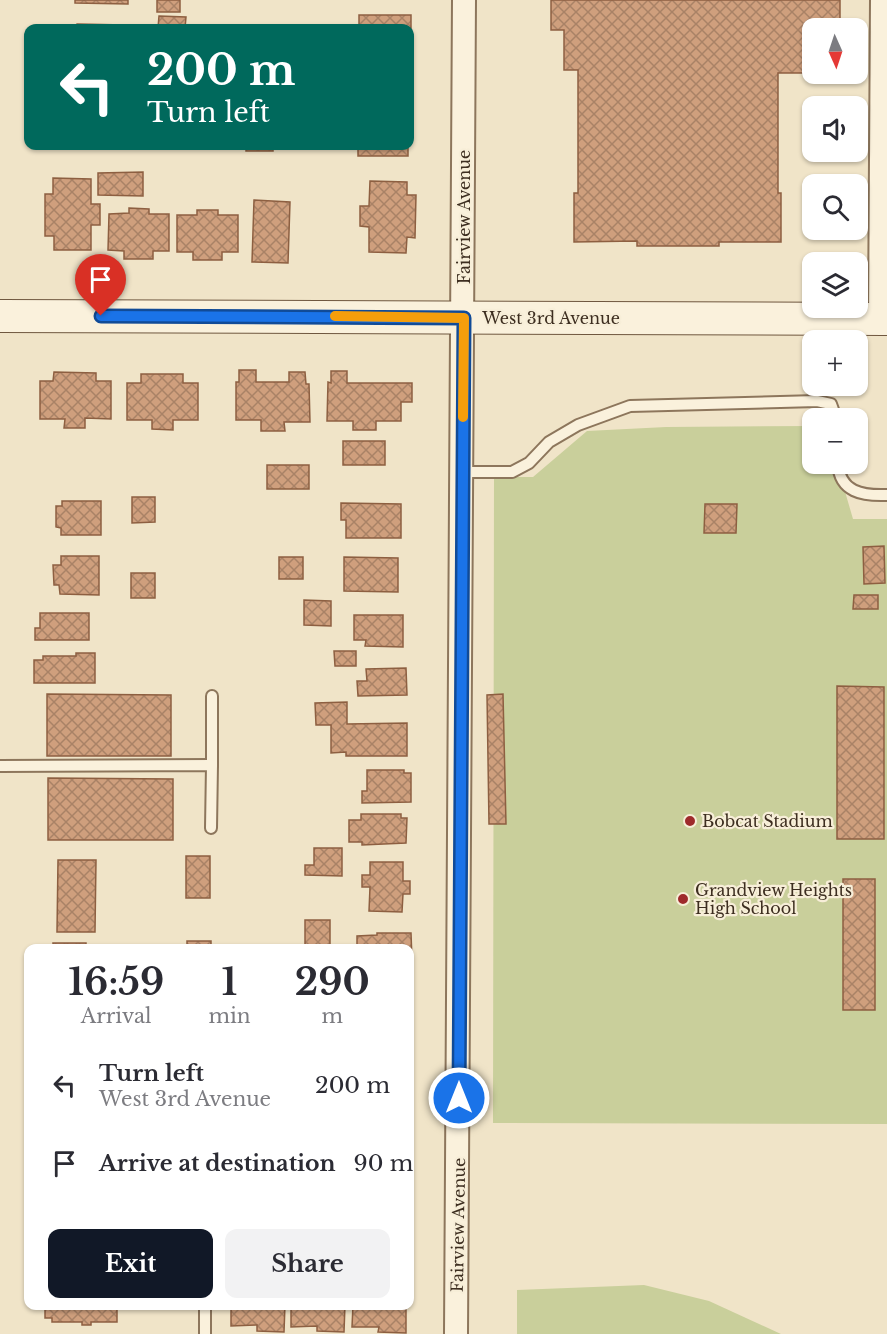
<!DOCTYPE html>
<meta charset="utf-8">
<style>
:root{--surface:#fff;--page:#f2f2f3;--text:#2b2b33;--muted:#7c7c81;--accent:#111827}
body{margin:0;font-family:"Libre Baskerville",serif;background:var(--page);color:var(--text);height:100vh;display:flex;flex-direction:column;font-size:22px;white-space:nowrap}
*{box-sizing:border-box;margin:0}
p{font-size:20px;color:var(--muted)}
.icon{flex:none;width:33px;height:33px;fill:none;stroke:currentColor;stroke-width:2;stroke-linecap:round;stroke-linejoin:round}
.map{position:relative;flex:1;overflow:hidden}
.side{position:absolute;left:24px;top:944px;width:390px;height:366px;display:flex;flex-direction:column;background:var(--surface);border-radius:12px;box-shadow:0 2px 4px #0004}
.side>*{flex:none}
.guide{position:absolute;left:24px;top:24px;width:390px;height:126px;border-radius:12px;box-shadow:0 2px 4px #0004;background:#00695c;color:#fff;overflow:hidden}
.needle{width:39px;rotate:177deg}
.fabs{position:absolute;left:802px;top:18px;display:grid;gap:12px}
.fabs a{display:grid;place-items:center;width:66px;height:66px;border-radius:12px;background:var(--surface);box-shadow:0 2px 4px #0004;font-size:30px}
.pin{position:absolute;display:grid;place-items:center;width:51px;height:51px;color:#fff;margin:-62px -26px;border-radius:50% 50% 50% 0;rotate:-45deg;box-shadow:0 0 6px #0007}
.pin .icon{rotate:45deg}
.me{position:absolute;width:66px;margin:-33px;rotate:0deg;stroke-linejoin:round;filter:drop-shadow(0 0 4px #0008)}
.turn{display:flex;align-items:center;gap:21px;height:126px;padding:0 24px;font-size:27px}
.turn .icon{width:78px;height:78px;stroke-width:2.5}
.turn b{display:block;font-size:42px;line-height:51px}
.eta{display:flex;justify-content:space-evenly;align-items:center;height:102px;text-align:center}
.eta b{font-size:36px;font-weight:700;line-height:42px}
.cta{display:flex;gap:12px;margin-top:auto;padding:12px 24px}
.cta a{flex:1;height:69px;border-radius:12px;background:var(--accent);color:#fff;font-size:24px;font-weight:700;line-height:69px;text-align:center}
.cta a+a{background:var(--page);color:var(--text)}
ul{padding:0;list-style:none}
li{display:flex;align-items:center;gap:18px;height:78px;padding:0 24px}
li div{flex:1}
li b{display:block;font-size:22px}
li em{font-style:normal}
.map>svg:first-child{display:block}
.grass{fill:#c9cf9b}
.building{fill:url(#building-cross-hatch);stroke:#8d5f41;stroke-width:1.5}
.lines{fill:none;stroke-linecap:round;stroke-linejoin:round}
.lane-casing{stroke:#8d765c;stroke-width:14}
.street-casing{stroke:#8d765c;stroke-width:26}
.secondary-casing{stroke:#6f573f;stroke-width:34}
.lane{stroke:#faf1dc;stroke-width:10}
.street{stroke:#faf1dc;stroke-width:22}
.secondary{stroke:#faf1dc;stroke-width:32}
.route-casing{stroke:#114b97;stroke-width:15}
.route{stroke:#1a73e8;stroke-width:10}
.slow{stroke:#f59e0b;stroke-width:10}
.poi-dot{fill:#9e2a2b;stroke:#f7eed8;stroke-width:2}
.labels{text-anchor:middle;stroke-width:4.5;stroke-linejoin:round;paint-order:stroke}
.street-label{font-size:16px;fill:#3d2e20;stroke:#f7eed8}
.poi-label{font-size:16px;fill:#3d2e20;stroke:#f7eed8;text-anchor:start}
</style>
<div class="map">
<svg width="887" height="1334" viewBox="0 0 887 1334">
<defs>
<pattern id="building-cross-hatch" width="8" height="8" patternUnits="userSpaceOnUse" patternTransform="scale(1.5)"><rect width="8" height="8" fill="#cf9f7d"/><path d="M0 0l8 8M0 8l8-8" fill="none" stroke="#a98266"/></pattern>
</defs>
<rect width="100%" height="100%" fill="#f0e4c8"/>
<g class="grass">
<polygon points="813,426 813,464 837,464 853,519 887,519 887,1124 493,1123 494,477 533,477 587,431 666,427"/>
<polygon points="644,1285 709,1301 781,1334 517,1334 517,1290"/>
</g>
<g class="building">
<polygon points="75,0 128,0 128,4 75,3"/>
<rect x="157" y="0" width="23" height="12"/>
<polygon points="551,0 840,0 840,28 813,28 813,73 778,73 778,193 781,193 781,242 719,242 719,246 637,246 637,241 574,242 574,193 578,193 578,70 564,70 564,30 551,30"/>
<polygon points="359,15 411,15 411,51 410,28 359,28"/>
<polygon points="159,16 186,17 185,28 158,28"/>
<polygon points="77,24 124,25 124,28 76,28"/>
<rect x="246" y="146" width="27" height="5"/>
<rect x="358" y="146" width="50" height="10"/>
<polygon points="143,172 143,196 98,195 98,173"/>
<polygon points="53,178 91,179 91,204 100,204 100,225 91,225 91,250 54,250 54,236 45,236 45,194 53,194"/>
<polygon points="370,181 407,182 407,195 416,195 415,238 407,237 406,253 369,252 369,227 360,226 360,206 369,206"/>
<polygon points="254,200 290,202 288,263 252,262"/>
<polygon points="129,208 149,209 149,214 169,214 169,251 153,251 153,259 124,259 124,251 108,250 109,214 129,213"/>
<polygon points="197,210 218,210 218,215 238,215 238,252 222,252 222,260 193,260 193,252 177,252 177,215 197,215"/>
<polygon points="239,370 256,370 256,382 289,382 289,372 305,372 306,384 309,384 310,422 284,422 285,431 261,431 261,420 236,420 236,382 239,382"/>
<polygon points="331,371 347,371 347,383 412,383 412,402 401,402 401,421 376,421 376,430 353,430 353,421 327,421 328,382 331,383"/>
<polygon points="54,372 96,373 96,381 111,381 111,419 85,418 85,428 64,428 65,419 40,419 40,381 53,381"/>
<polygon points="141,374 183,374 183,383 198,383 198,420 173,420 173,430 152,429 152,420 127,420 127,383 141,383"/>
<rect x="343" y="441" width="42" height="24"/>
<rect x="267" y="465" width="42" height="24"/>
<polygon points="132,497 155,497 155,522 132,523"/>
<polygon points="62,501 101,501 101,535 61,535 61,528 56,527 56,506 62,506"/>
<polygon points="341,503 401,504 401,538 346,538 346,520 341,520"/>
<polygon points="705,504 737,504 736,533 704,533"/>
<polygon points="884,546 885,583 864,584 863,547"/>
<polygon points="61,556 99,556 99,595 60,594 59,585 54,585 53,565 61,565"/>
<rect x="279" y="557" width="24" height="22"/>
<polygon points="344,557 398,558 398,592 344,591"/>
<rect x="131" y="573" width="24" height="25"/>
<polygon points="854,595 878,595 878,609 853,609"/>
<polygon points="304,600 331,601 331,626 304,625"/>
<polygon points="40,613 89,613 89,640 35,640 35,628 40,628"/>
<polygon points="354,615 403,615 403,647 365,646 366,640 354,640"/>
<polygon points="334,651 356,651 356,666 335,666"/>
<polygon points="76,653 95,653 95,683 34,683 34,660 43,660 43,656 76,656"/>
<polygon points="406,668 407,695 358,696 357,681 367,681 366,669"/>
<polygon points="837,686 884,687 884,839 837,839"/>
<polygon points="47,694 171,695 171,756 47,756"/>
<polygon points="503,694 506,824 489,824 487,695"/>
<polygon points="347,702 347,724 407,723 407,756 346,756 346,752 331,753 331,725 316,725 315,703"/>
<polygon points="367,770 404,770 404,773 411,773 411,802 362,803 362,791 367,791"/>
<polygon points="48,778 173,779 173,840 48,840"/>
<polygon points="361,814 401,814 401,818 407,818 406,843 362,845 362,842 349,842 349,820 361,820"/>
<polygon points="314,848 342,848 342,876 305,875 305,865 314,865"/>
<rect x="186" y="856" width="24" height="42"/>
<polygon points="58,860 96,860 95,932 57,932"/>
<polygon points="370,862 403,862 403,881 410,881 410,894 403,894 402,912 369,911 370,887 362,887 362,875 370,875"/>
<rect x="843" y="879" width="32" height="131"/>
<rect x="305" y="920" width="25" height="28"/>
<polygon points="377,933 411,933 412,960 410,948 357,948 357,936 377,935"/>
<rect x="187" y="941" width="24" height="7"/>
<rect x="53" y="943" width="33" height="5"/>
<polygon points="45,1305 117,1305 117,1322 91,1322 91,1325 82,1325 82,1322 52,1322 52,1318 45,1318"/>
<polygon points="166,1305 192,1305 192,1309 166,1308"/>
<polygon points="231,1305 285,1305 284,1332 257,1331 257,1325 231,1326"/>
<polygon points="291,1305 345,1305 344,1332 317,1331 317,1326 291,1327"/>
<polygon points="353,1305 406,1305 406,1333 378,1332 379,1327 352,1327"/>
</g>
<g class="lines">
<g class="lane-casing">
<g id="lane">
<path d="M838,464C840,492 862,496 887,495"/>
<polyline points="463,472 512,472 529,463 549,442 578,425 630,406 817,401 831,404 836,418"/>
<polyline points="212,765 212,696"/>
<polyline points="0,766 212,765 211,828"/>
<polyline points="205,1334 205,1305"/>
</g>
</g>
<g class="street-casing">
<g id="street">
<polyline points="880,319 882,0"/>
<polyline points="456,1334 464,0"/>
</g>
</g>
<g class="secondary-casing">
<polyline id="secondary" points="0,316 887,319"/>
</g>
<use href="#lane" class="lane"/>
<use href="#street" class="street"/>
<use href="#secondary" class="secondary"/>
</g>
<g class="lines">
<g class="route-casing">
<polyline id="route" points="101,316 464,318 459,1098"/>
</g>
<use href="#route" class="route"/>
<polyline class="slow" points="335,316 464,318 463,417"/>
</g>
<g class="poi-dot">
<circle cx="690" cy="821" r="6"/>
<circle cx="683" cy="899" r="6"/>
</g>
<g class="labels">
<g class="street-label">
<text transform="translate(464 217) rotate(-90)" y="6">Fairview Avenue</text>
<text x="551" y="324">West 3rd Avenue</text>
<text transform="translate(458 1225) rotate(-89)" y="6">Fairview Avenue</text>
</g>
<g class="poi-label">
<text x="702" y="827">Bobcat Stadium</text>
<text x="695" y="896">Grandview Heights<tspan x="695" dy="18">High School</tspan></text>
</g>
</g>
</svg>
<div class="fabs">
<a><svg class="needle" viewBox="-14 -14 28 28"><path d="M0-13l5 13h-10z" fill="#e53935"/><path d="M0 13l5-13h-10z" fill="#7c7c81"/></svg></a>
<a><svg class="icon" aria-label="sound" viewBox="0 0 24 24"><path d="M4 9h4l5-4v14l-5-4H4zM17 9q2 3 0 6"/></svg></a>
<a><svg class="icon" aria-label="search" viewBox="0 0 24 24"><circle cx="10" cy="10" r="6"/><path d="M15 15l6 6"/></svg></a>
<a><svg class="icon" aria-label="layers" viewBox="0 0 24 24"><path d="M12 4l9 5-9 5-9-5zM3 14l9 5 9-5"/></svg></a>
<a>+</a>
<a>−</a>
</div>
<div class="pin" style="left:101px;top:316px;background:#d93025"><svg class="icon" aria-label="arrive" viewBox="0 0 24 24"><path d="M6 21V4h12l-3 4 3 4H6"/></svg></div>
<svg class="me" style="left:459px;top:1098px" viewBox="-20 -20 40 40"><circle r="17" fill="#1a73e8" stroke="#fff" stroke-width="3"/><path d="M0-11L8 9 0 5-8 9z" fill="#fff"/></svg>
<div class="guide">
<div class="turn"><svg class="icon" aria-label="left" viewBox="0 0 24 24"><path d="M17 20v-9H6M10 6l-5 5 5 5"/></svg><div><b>200 m</b>Turn left</div></div>
</div>
<section class="side">
<div class="eta">
<div><b>16:59</b><p>Arrival</p></div>
<div><b>1</b><p>min</p></div>
<div><b>290</b><p>m</p></div>
</div>
<ul>
<li><svg class="icon" aria-label="left" viewBox="0 0 24 24"><path d="M17 20v-9H6M10 6l-5 5 5 5"/></svg><div><b>Turn left</b><p>West 3rd Avenue</p></div><em>200 m</em></li>
<li><svg class="icon" aria-label="arrive" viewBox="0 0 24 24"><path d="M6 21V4h12l-3 4 3 4H6"/></svg><div><b>Arrive at destination</b></div><em>90 m</em></li>
</ul>
<div class="cta"><a>Exit</a><a>Share</a></div>
</section>
</div>
